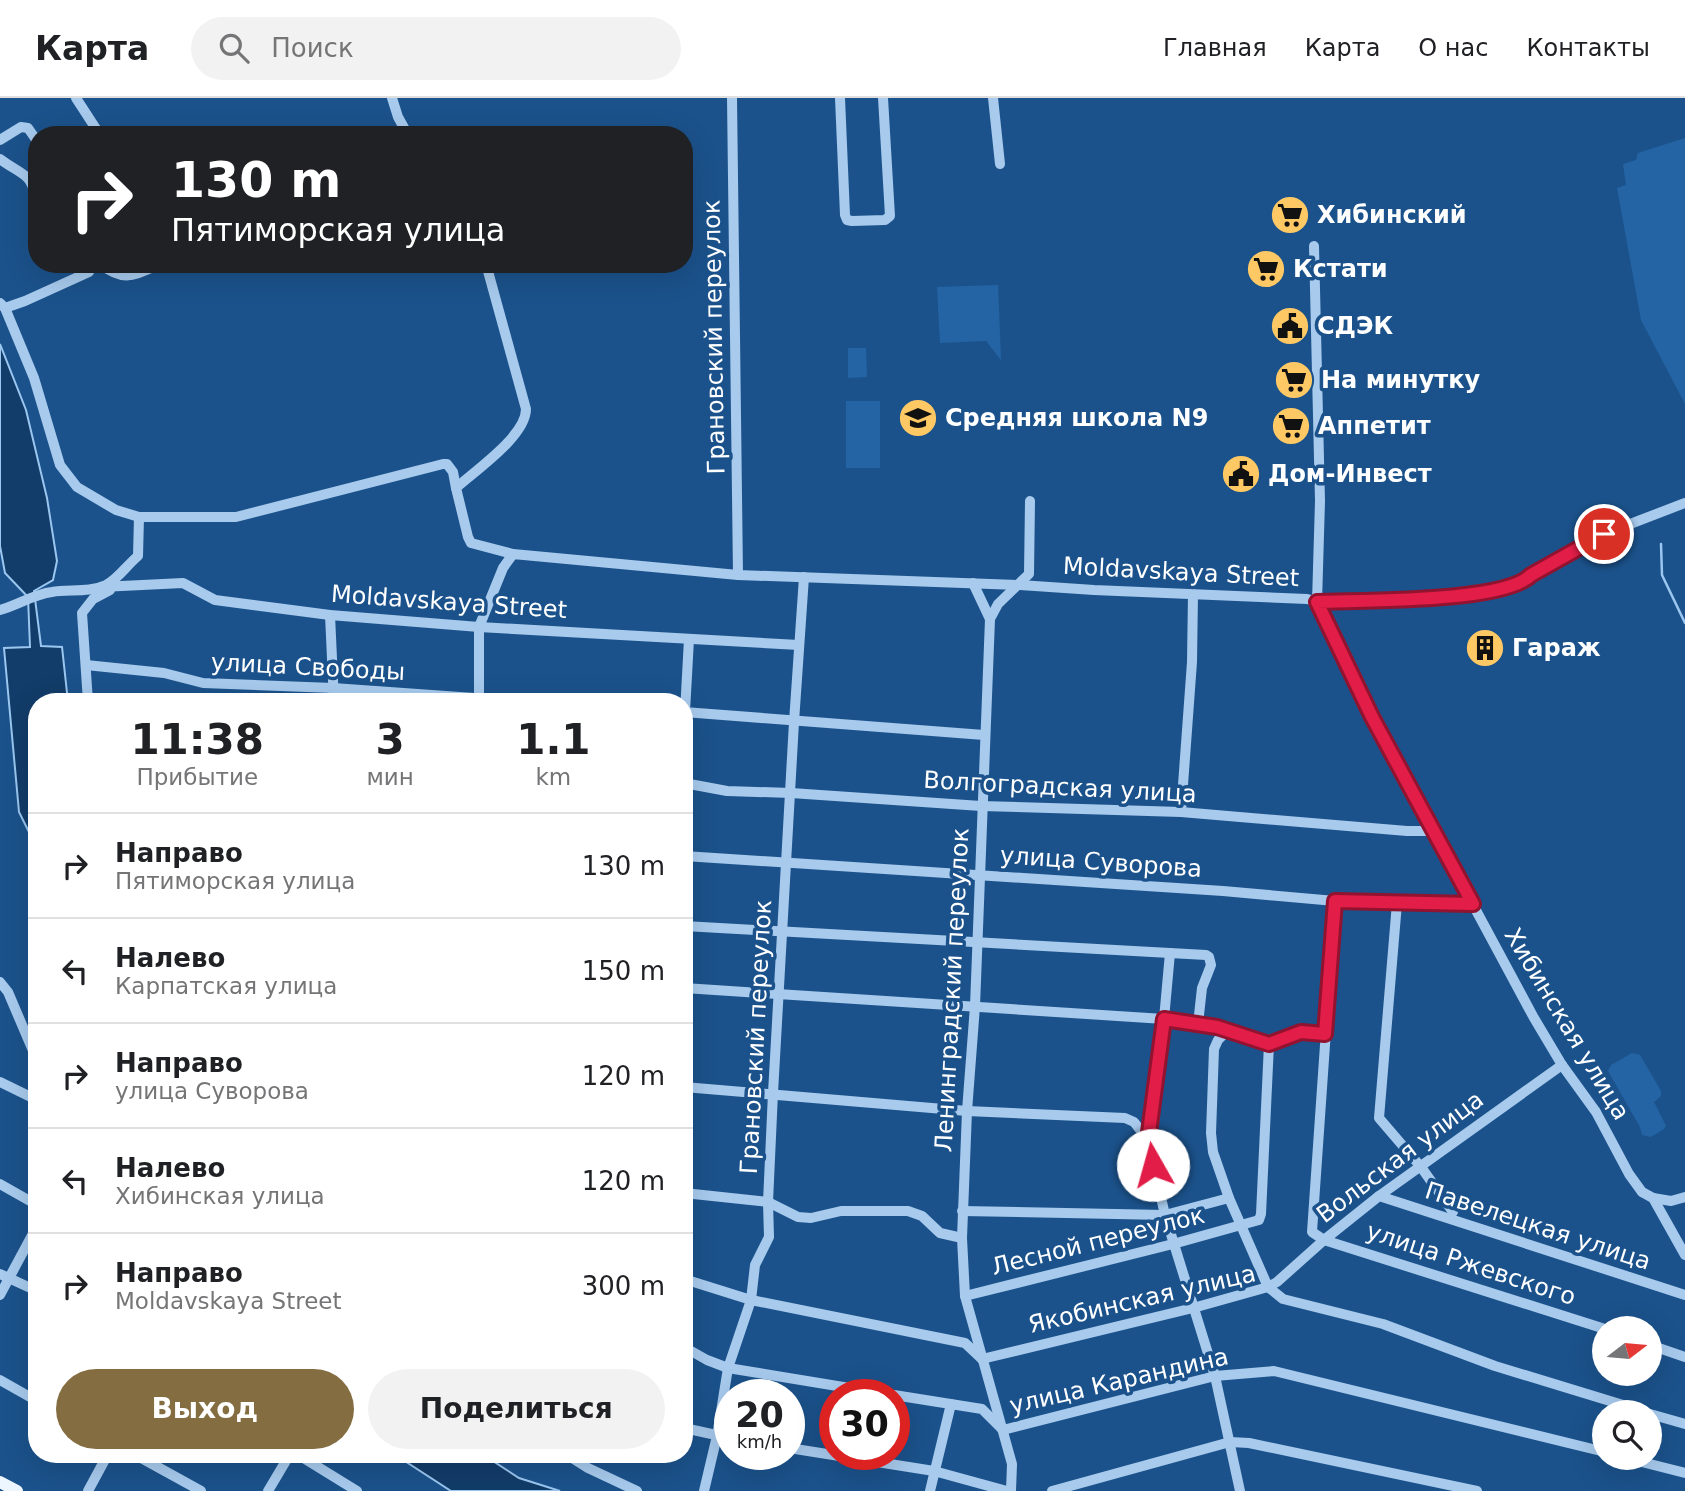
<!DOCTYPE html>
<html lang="ru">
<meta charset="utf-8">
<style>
:root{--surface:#fff;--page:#f2f2f2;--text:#202124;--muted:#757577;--line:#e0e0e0;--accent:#846d41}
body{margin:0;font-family:"DejaVu Sans",sans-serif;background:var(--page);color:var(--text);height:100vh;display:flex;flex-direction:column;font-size:26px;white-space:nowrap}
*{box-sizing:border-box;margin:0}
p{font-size:23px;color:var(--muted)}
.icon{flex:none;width:38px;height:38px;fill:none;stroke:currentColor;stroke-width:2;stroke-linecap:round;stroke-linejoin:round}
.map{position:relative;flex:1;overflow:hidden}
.side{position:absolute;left:28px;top:595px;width:665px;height:770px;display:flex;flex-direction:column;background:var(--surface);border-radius:28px;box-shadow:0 7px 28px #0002}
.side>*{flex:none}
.hud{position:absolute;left:28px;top:28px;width:665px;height:147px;border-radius:28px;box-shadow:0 7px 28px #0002;background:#202124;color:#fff;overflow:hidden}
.needle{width:46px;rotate:74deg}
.buttons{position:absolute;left:1592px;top:1218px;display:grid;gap:14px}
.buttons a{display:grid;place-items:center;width:70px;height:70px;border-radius:50%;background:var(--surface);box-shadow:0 7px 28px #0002;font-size:35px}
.speed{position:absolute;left:714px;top:1281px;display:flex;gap:14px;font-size:35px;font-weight:700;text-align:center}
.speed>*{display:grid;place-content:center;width:91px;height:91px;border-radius:50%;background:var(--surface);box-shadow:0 7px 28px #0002;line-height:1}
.speed small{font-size:18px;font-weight:400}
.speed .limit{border:10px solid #d22;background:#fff;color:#111}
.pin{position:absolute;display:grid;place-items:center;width:60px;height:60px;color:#fff;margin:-30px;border:4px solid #fff;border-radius:50%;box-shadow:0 2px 7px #0007}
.me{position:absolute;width:77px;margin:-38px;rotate:353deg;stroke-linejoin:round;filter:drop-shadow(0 0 5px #0008)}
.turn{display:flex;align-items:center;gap:24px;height:147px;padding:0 28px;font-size:32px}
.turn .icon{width:91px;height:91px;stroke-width:2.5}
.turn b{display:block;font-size:49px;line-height:60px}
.eta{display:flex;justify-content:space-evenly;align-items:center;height:119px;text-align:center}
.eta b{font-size:42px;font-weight:700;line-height:49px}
.primary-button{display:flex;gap:14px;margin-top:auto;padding:14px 28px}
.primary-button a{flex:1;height:80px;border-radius:42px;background:var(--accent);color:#fff;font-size:28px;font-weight:700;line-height:80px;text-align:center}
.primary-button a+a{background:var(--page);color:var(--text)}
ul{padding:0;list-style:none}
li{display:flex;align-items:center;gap:21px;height:105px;padding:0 28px;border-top:2px solid var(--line)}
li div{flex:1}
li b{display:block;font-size:26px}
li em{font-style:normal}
header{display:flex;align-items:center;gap:42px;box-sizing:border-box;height:98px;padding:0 35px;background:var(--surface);border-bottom:2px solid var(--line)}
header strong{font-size:33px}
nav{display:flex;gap:38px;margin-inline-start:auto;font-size:24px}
.search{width:490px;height:63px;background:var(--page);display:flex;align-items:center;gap:18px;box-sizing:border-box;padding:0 24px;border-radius:38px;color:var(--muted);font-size:26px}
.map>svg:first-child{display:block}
.green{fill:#2464a4}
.water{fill:#123c69;stroke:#9ac6ef;stroke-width:2}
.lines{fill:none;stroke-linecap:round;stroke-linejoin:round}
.stream{stroke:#9ac6ef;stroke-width:2.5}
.minor{stroke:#a7caed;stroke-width:10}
.major{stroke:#edf5ff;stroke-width:12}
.route-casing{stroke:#92132f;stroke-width:18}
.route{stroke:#e11d48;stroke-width:12}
.labels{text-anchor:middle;stroke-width:7;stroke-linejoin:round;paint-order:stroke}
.poi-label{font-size:24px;font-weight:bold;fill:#fff;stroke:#1b528b;text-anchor:start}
.street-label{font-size:24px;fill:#fff;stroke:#1b528b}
</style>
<header>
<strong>Карта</strong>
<div class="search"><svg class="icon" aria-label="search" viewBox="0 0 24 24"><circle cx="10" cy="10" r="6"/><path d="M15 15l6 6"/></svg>Поиск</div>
<nav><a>Главная</a><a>Карта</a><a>О нас</a><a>Контакты</a></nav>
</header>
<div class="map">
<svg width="1685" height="1393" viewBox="0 0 1685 1393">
<rect width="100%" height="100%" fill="#1b528b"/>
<g class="green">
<polygon points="1685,40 1685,306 1641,222 1617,90 1626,87 1623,66 1636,62 1638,55"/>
<polygon points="998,187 1001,262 986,243 940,245 937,189"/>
<polygon points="848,250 866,250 867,279 848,280"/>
<rect x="846" y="303" width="34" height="67"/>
<polygon points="1632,955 1640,957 1661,993 1661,998 1654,1004 1666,1028 1664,1031 1651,1039 1642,1037 1640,1029 1608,973 1611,967"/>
</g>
<g class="water">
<polygon points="0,246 26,312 47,400 57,463 53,482 34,493 41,548 62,549 68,604 37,604 37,766 31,738 19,714 4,550 30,549 28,499 5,475 0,448"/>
<polygon points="394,1356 482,1356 519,1380 560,1393 451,1393"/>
</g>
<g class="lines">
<polyline class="stream" points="1661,446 1662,477 1685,525"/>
<g class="minor">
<polyline points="76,0 100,37"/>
<polyline points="392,0 398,19 408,37"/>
<polyline points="732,0 738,477"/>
<polyline points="840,0 845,117 847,122 852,123 885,122 890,118 883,0"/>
<polyline points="993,0 1000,66"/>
<polyline points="0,42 21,29 28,30 37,43"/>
<path d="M0,61C24,79 32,73 37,107"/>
<polyline points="1314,148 1320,403 1317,504 1341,558 1372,619 1534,920 1562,967 1596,1014 1629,1076 1642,1094 1653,1100 1685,1157"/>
<path d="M100,166C125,185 134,177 160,166"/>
<path d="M486,166L526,311C526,338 476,372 456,390L468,439L471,445L513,456"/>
<polyline points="0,205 5,210 34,280 60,367 77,389 116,412 139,419 236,419 443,366 447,366 453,374 456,390"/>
<polyline points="5,210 25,203 89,174 91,166"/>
<polyline points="973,485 990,521"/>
<polyline points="101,489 183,485 215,502 330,517 479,529 799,547"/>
<path d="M0,512C18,507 34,496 52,494C69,491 89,495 106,487C118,481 127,467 138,458L139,419"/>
<polyline points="330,517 334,604"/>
<polyline points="86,567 164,575 203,585 333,590 530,604"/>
<polyline points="88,604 82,515 93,501 110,492"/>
<path d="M479,604V529L503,470L513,456L738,477L1020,487L1094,492L1307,501C1330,508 1358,502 1382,501C1421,500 1471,503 1507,490C1516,487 1525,483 1531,477L1604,436L1685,405"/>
<polyline points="684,614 984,637"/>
<polyline points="684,632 689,541"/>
<polyline points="684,685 727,693 791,695 981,708 1181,714 1407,733 1434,733"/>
<polyline points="1181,714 1192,564 1193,496"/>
<polyline points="684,758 1223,793 1335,803 1473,806"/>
<polyline points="1335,803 1312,1134 1324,1142 1605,1231"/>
<polyline points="1397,805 1379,1020 1421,1069 1453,1114"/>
<polyline points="684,828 1206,857 1209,859 1211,867 1202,890 1198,926"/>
<polyline points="1170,855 1164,921 1148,1042 1165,1117 1215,1278 1240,1393"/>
<polyline points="0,884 8,894 37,962"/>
<polyline points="684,890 1164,921 1217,928 1269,946 1301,934 1325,936"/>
<polyline points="1227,933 1218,942 1214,951 1211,1035 1213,1054 1229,1100 1268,1189 1283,1201 1383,1226 1495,1268 1646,1314"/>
<polyline points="0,984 37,1002"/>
<polyline points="684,989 967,1013 1125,1020 1134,1024 1148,1042"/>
<polyline points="0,1086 37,1107"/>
<polyline points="684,1095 768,1104 798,1119 811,1120 841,1113 908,1113 922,1118 940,1135 962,1140"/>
<polyline points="1379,1098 1685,1197"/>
<polyline points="1653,1100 1671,1103 1685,1099"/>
<polyline points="962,1113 1165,1117 1229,1100"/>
<polyline points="0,1176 37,1193"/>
<polyline points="684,1181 751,1202 965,1245 982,1261"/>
<polyline points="0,1197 37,1128"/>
<polyline points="965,1198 1173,1146 1259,1122 1261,1116 1269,946"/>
<polyline points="1650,1247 1685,1259"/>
<polyline points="684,1249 707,1262 728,1270 892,1297"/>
<polyline points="982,1261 1193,1210 1268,1189 1277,1184 1324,1142 1379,1098 1562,967"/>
<polyline points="0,1282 37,1303"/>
<polyline points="894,1297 982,1311 1003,1332 1215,1278 1274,1273 1605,1354"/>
<polyline points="1650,1316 1685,1326"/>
<polyline points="684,1330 730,1340"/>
<polyline points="789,1350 934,1373 1007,1393"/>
<polyline points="134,1356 201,1393"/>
<polyline points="297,1356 357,1393"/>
<polyline points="566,1356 588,1370 637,1393"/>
<polyline points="1626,1360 1685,1375"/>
<polyline points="88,1393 108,1356"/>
<polyline points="268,1393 290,1356"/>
<polyline points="704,1393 717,1338 728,1270 751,1202 755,1167 769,1139 768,1104 773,995 794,624 804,479"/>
<polyline points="930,1393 951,1306"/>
<polyline points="1011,1393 1012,1366 965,1198 962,1140 967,1013 975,908 990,521 998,506 1029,476 1030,403"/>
<polyline points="1052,1393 1230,1344 1249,1345 1477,1393"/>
</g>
<polyline class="major" points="0,1384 17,1393"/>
</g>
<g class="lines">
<g class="route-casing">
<path id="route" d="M1153,1067L1148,1042L1164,921L1217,929L1269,946L1301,934L1325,936L1335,803L1473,806L1372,619L1317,504C1360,502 1504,505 1531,477L1604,436"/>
</g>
<use href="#route" class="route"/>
</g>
<defs>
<g id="supermarket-disc" transform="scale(2.0125)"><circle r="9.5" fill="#fec964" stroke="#1b528b"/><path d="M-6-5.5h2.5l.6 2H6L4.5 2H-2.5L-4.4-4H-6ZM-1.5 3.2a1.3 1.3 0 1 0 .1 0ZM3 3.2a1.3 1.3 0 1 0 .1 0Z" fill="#111"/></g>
<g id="civic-disc" transform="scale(2.0125)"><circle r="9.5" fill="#fec964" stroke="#1b528b"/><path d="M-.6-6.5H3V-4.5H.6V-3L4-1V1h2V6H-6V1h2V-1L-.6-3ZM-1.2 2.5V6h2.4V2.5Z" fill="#111"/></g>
<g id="school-disc" transform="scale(2.0125)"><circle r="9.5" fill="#fec964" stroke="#1b528b"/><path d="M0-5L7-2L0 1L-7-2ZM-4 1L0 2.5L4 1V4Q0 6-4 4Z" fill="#111"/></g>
<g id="building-disc" transform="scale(2.0125)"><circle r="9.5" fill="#fec964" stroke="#1b528b"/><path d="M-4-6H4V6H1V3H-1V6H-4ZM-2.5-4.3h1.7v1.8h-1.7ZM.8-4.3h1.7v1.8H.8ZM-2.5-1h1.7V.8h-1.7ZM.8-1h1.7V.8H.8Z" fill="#111"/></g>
</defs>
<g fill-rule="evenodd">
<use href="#supermarket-disc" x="1290" y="117"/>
<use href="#supermarket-disc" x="1266" y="171"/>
<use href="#civic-disc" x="1290" y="228"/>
<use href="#supermarket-disc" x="1294" y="282"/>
<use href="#school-disc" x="918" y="320"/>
<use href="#supermarket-disc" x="1291" y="328"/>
<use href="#civic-disc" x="1241" y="376"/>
<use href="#building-disc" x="1485" y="550"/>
</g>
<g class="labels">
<g class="poi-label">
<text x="1317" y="125">Хибинский</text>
<text x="1293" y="179">Кстати</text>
<text x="1317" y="236">СДЭК</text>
<text x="1321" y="290">На минутку</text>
<text x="945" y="328">Средняя школа N9</text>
<text x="1318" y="336">Аппетит</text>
<text x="1268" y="384">Дом-Инвест</text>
<text x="1512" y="558">Гараж</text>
</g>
<g class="street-label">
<text transform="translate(714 239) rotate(-91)" y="8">Грановский переулок</text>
<text transform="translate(1181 474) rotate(3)" y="8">Moldavskaya Street</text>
<text transform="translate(449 504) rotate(4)" y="8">Moldavskaya Street</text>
<text transform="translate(308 569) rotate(3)" y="8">улица Свободы</text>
<text transform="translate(1060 689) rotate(3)" y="8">Волгоградская улица</text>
<text transform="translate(1101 764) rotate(4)" y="8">улица Суворова</text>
<text transform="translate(952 892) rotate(-87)" y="8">Ленинградский переулок</text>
<text transform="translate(1567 926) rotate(59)" y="8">Хибинская улица</text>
<text transform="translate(756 939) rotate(-87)" y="8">Грановский переулок</text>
<text transform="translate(1400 1059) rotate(-37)" y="8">Вольская улица</text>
<text transform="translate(1538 1128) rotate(18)" y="8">Павелецкая улица</text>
<text transform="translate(1098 1143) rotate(-14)" y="8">Лесной переулок</text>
<text transform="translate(1471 1166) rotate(18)" y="8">улица Ржевского</text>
<text transform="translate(1142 1201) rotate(-13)" y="8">Якобинская улица</text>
<text transform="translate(1119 1283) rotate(-13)" y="8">улица Карандина</text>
</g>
</g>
</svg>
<div class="buttons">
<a><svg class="needle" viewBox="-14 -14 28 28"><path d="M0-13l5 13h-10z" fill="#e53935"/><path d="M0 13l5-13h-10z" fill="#757577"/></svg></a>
<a><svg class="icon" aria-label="search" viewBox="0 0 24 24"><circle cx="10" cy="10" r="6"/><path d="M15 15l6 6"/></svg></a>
</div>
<div class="speed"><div>20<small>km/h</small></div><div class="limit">30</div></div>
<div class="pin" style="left:1604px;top:436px;background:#d93025"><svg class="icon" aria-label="arrive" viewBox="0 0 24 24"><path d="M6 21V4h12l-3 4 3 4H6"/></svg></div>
<svg class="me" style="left:1153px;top:1067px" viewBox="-20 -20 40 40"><circle r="19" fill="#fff"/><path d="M0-13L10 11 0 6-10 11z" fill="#e11d48"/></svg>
<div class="hud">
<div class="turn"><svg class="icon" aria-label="right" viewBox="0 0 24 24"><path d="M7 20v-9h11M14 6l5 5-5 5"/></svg><div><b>130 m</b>Пятиморская улица</div></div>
</div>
<section class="side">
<div class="eta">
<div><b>11:38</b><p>Прибытие</p></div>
<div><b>3</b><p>мин</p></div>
<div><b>1.1</b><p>km</p></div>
</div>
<ul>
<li><svg class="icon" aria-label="right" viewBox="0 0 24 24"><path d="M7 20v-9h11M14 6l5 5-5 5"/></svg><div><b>Направо</b><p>Пятиморская улица</p></div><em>130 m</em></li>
<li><svg class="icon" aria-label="left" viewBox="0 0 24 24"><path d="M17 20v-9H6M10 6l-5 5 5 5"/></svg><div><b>Налево</b><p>Карпатская улица</p></div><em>150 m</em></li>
<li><svg class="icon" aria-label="right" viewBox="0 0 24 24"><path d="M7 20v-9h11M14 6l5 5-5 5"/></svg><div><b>Направо</b><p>улица Суворова</p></div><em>120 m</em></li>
<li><svg class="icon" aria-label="left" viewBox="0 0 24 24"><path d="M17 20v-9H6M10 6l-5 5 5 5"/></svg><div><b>Налево</b><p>Хибинская улица</p></div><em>120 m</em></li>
<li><svg class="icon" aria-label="right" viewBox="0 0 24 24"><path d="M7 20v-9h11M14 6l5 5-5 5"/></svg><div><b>Направо</b><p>Moldavskaya Street</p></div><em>300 m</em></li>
</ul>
<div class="primary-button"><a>Выход</a><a>Поделиться</a></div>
</section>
</div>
